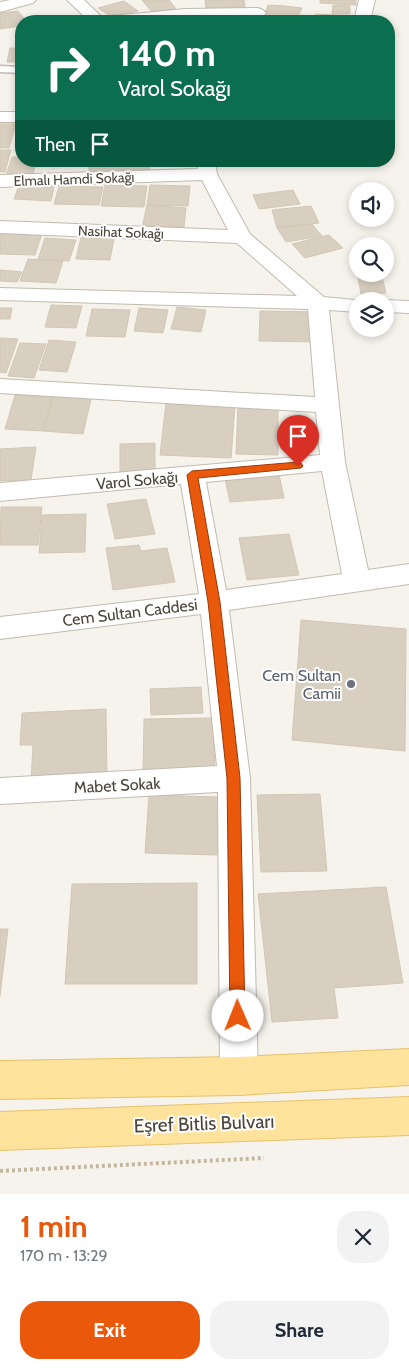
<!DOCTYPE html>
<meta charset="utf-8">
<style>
:root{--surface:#fff;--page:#f2f2f3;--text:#1f2937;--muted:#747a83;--accent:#ea580c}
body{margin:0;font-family:Cabin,sans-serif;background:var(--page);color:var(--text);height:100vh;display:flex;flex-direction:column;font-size:19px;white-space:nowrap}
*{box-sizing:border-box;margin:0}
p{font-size:16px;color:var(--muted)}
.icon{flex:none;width:28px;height:28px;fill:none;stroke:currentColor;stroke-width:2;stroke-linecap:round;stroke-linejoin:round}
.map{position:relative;height:1194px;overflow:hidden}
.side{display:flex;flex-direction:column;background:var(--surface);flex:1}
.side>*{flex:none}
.guide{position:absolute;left:15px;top:15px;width:380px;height:152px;border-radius:20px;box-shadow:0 2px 8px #0003;background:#0b6e4f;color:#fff;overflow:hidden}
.fabs{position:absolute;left:349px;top:182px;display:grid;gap:10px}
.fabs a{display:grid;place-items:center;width:45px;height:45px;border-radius:50%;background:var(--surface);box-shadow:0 2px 8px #0003;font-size:25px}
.pin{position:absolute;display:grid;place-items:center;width:42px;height:42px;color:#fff;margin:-51px -21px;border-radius:50% 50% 50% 0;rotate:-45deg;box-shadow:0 0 5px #0007}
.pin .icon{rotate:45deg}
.me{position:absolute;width:55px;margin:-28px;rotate:359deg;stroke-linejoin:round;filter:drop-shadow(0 0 4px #0008)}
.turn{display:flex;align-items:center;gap:18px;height:105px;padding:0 20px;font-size:22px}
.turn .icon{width:65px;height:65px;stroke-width:2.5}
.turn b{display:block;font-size:35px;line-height:42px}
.then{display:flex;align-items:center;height:48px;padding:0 20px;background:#0003;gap:10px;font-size:19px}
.round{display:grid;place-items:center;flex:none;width:52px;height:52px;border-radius:20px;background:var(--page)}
.headline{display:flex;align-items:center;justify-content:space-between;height:85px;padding:0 20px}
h1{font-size:30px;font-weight:800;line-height:38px;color:var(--accent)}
.primary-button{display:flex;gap:10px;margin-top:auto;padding:10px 20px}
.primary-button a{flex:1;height:58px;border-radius:20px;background:var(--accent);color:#fff;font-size:20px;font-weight:800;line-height:58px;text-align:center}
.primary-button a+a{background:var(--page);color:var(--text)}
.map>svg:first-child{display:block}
.building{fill:#d8cfc1;stroke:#d3c7b4}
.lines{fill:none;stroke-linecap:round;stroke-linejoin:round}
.service-casing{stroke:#c2bbae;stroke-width:3}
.minor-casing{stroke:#c2bbae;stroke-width:2}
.primary-casing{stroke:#e6c16a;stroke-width:2}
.path{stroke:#c4b79f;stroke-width:4;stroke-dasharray:3 3;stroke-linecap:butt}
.service{fill:#fff;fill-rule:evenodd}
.minor{fill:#fff;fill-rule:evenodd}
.primary{fill:#ffe39c;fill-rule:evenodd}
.route{fill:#ea580c;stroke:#983908}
.worship-dot{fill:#6b7280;stroke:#fff;stroke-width:2}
.labels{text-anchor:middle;stroke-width:4;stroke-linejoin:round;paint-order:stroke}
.far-street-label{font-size:14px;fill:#4b4439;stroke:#fff}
.street-label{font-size:16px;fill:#4b4439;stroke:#fff}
.worship-label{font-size:16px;fill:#5b616d;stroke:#fff;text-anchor:end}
.near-street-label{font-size:19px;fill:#4b4439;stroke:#fff}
</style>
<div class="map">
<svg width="409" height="1194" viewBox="0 0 409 1194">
<rect width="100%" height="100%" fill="#f6f3ec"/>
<g class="building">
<polygon points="142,0 169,0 176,9 152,12"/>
<polygon points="205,0 244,0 245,7 206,8"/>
<polygon points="320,0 356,0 356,5 320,3"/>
<polygon points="124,1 138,11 112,17 98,8"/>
<polygon points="268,5 285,6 302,8 297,18 264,16"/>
<polygon points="333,5 350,6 350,14 332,14"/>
<polygon points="18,11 26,21 21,21 21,26 0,29 0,13"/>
<polygon points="316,14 350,16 349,21 314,21"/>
<polygon points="211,15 240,16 240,21 211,21"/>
<polygon points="264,16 297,18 296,21 262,21"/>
<polygon points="10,48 21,48 21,62 7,62"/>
<polygon points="0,124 16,124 9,148 0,148"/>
<polygon points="0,150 11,150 5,172 0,172"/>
<polygon points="12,157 21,157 21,161 36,161 32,179 5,178"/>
<polygon points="89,161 149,161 150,171 89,173"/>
<polygon points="105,185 147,186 144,207 101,206"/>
<polygon points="150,185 190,186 188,206 147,205"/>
<polygon points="19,186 54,187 51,201 14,199"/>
<polygon points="59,186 103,187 99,205 54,204"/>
<polygon points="293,190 300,204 259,209 253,195"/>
<polygon points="147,205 186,208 184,227 164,227 141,232"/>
<polygon points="311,206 319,223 277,228 272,210"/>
<polygon points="312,224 322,236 286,242 277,228"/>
<polygon points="0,232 42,234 35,255 0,254"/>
<polygon points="329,235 343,248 305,258 292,244"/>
<polygon points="81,237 114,239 110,260 76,259"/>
<polygon points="45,238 76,240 69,261 38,259"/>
<polygon points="28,259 63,261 56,283 20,281"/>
<polygon points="0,270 22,272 17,282 0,281"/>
<polygon points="358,277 382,277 386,293 361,294"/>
<polygon points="51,305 82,306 76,328 45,327"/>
<polygon points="177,307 206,310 201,332 171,329"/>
<polygon points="0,308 12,308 10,319 0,319"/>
<polygon points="139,308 168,310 163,333 134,331"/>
<polygon points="92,309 130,310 125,337 86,336"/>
<polygon points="260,311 316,312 317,342 259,341"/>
<polygon points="0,338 18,339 6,373 0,372"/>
<polygon points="49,340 76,342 67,372 39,370"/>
<polygon points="20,343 46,344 34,378 8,376"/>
<polygon points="15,395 53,397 43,431 5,429"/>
<polygon points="53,397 91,399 83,434 43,431"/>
<polygon points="166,403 235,406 231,458 160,455"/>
<polygon points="238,405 278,406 278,455 236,454"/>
<polygon points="155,443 155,471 120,472 120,444"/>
<polygon points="36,447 31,480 0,481 0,449"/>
<polygon points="278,470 284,498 230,502 224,474"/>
<polygon points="146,499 155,534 115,539 107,504"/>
<polygon points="1,507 42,507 38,545 0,545"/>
<polygon points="86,514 85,552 39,553 42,515"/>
<polygon points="289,534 299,575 247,580 239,538"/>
<polygon points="139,545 141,551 167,548 175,582 113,590 106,548"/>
<polygon points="301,620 406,629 405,751 292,740"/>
<polygon points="201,687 203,713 151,715 150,689"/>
<polygon points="106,709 107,778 31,781 33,745 20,745 22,713"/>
<polygon points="213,718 215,773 143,775 144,719"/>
<polygon points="320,794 327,871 261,872 257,795"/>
<polygon points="149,795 219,797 217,855 145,853"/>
<polygon points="197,883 197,984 65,984 72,884"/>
<polygon points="386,887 403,983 334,988 338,1018 272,1022 258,894"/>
<polygon points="0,929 8,929 0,996"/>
</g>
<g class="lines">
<g class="service-casing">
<polygon id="service" points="0,66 21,67 21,73 0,72"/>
</g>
<g class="minor-casing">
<g id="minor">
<polygon points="10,0 36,0 33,3 0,12 0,2"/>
<polygon points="67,0 84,0 105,20 112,16 185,9 258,8 263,10 266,13 263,16 258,18 89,21"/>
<polygon points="359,0 375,0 370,21 354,21"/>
<rect x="0" y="112" width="21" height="10"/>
<path d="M197,161H215L217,174L250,234L324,297L365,301H358V312L329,310L345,462L368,570L409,564V584L229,610L250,778L258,1076L252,1089L239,1095L226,1089L220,1076L218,792L0,804V778L217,766L201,614L0,639V617L199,594L181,484L0,501V483L320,455L316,412L0,393V379L315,397L308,309L0,300V288L297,296L237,243L0,233V221L228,230L202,180L0,187V175L198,169ZM322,471L342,574L226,590L206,482Z"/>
<polygon points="385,300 409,301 409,313 385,312 385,301 378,301"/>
</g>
</g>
<g class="primary-casing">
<g id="primary">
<polygon points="409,1049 409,1085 239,1095 0,1099 0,1061 239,1057"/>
<polygon points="409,1097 409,1135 0,1150 0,1112"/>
</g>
</g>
<polyline class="path" points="0,1171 264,1158"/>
<use href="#service" class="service"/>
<use href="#minor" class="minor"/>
<use href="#primary" class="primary"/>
</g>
<polygon class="route" points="298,462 301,463 303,466 301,468 198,478 220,602 240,778 245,1016 243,1021 238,1024 233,1021 230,1016 227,778 208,602 187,475 192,471"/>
<circle class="worship-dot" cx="351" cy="684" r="5"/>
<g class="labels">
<g class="far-street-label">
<text transform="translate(74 179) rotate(-2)" y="5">Elmalı Hamdi Sokağı</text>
<text transform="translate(121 232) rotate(2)" y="5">Nasihat Sokağı</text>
</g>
<g class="street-label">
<text transform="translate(137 480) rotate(-5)" y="6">Varol Sokağı</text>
<text transform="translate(130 612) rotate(-7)" y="6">Cem Sultan Caddesi</text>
<text transform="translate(117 785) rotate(-3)" y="6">Mabet Sokak</text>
</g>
<g class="worship-label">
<text x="341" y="681">Cem Sultan<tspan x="341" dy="18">Camii</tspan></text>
</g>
<g class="near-street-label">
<text transform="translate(204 1123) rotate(-2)" y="7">Eşref Bitlis Bulvarı</text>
</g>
</g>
</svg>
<div class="fabs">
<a><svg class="icon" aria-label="sound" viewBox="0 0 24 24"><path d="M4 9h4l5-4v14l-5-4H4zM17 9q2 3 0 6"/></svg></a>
<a><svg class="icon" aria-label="search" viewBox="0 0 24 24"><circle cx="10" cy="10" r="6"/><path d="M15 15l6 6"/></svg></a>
<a><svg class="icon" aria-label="layers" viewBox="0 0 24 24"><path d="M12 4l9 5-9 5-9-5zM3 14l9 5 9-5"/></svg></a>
</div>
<div class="pin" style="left:298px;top:466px;background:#d93025"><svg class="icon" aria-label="arrive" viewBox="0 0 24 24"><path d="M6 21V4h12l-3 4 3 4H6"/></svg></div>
<svg class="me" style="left:238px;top:1016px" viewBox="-20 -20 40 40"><circle r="19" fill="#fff"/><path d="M0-13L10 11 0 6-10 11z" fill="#ea580c"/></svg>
<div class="guide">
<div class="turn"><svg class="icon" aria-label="right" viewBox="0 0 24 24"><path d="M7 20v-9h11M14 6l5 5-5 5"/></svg><div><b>140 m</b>Varol Sokağı</div></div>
<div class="then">Then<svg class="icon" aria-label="arrive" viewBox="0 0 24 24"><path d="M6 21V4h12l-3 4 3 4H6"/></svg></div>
</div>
</div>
<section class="side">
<div class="headline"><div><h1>1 min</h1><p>170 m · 13:29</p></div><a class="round"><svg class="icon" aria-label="close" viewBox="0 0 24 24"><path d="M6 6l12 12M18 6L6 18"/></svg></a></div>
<div class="primary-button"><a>Exit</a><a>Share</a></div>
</section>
